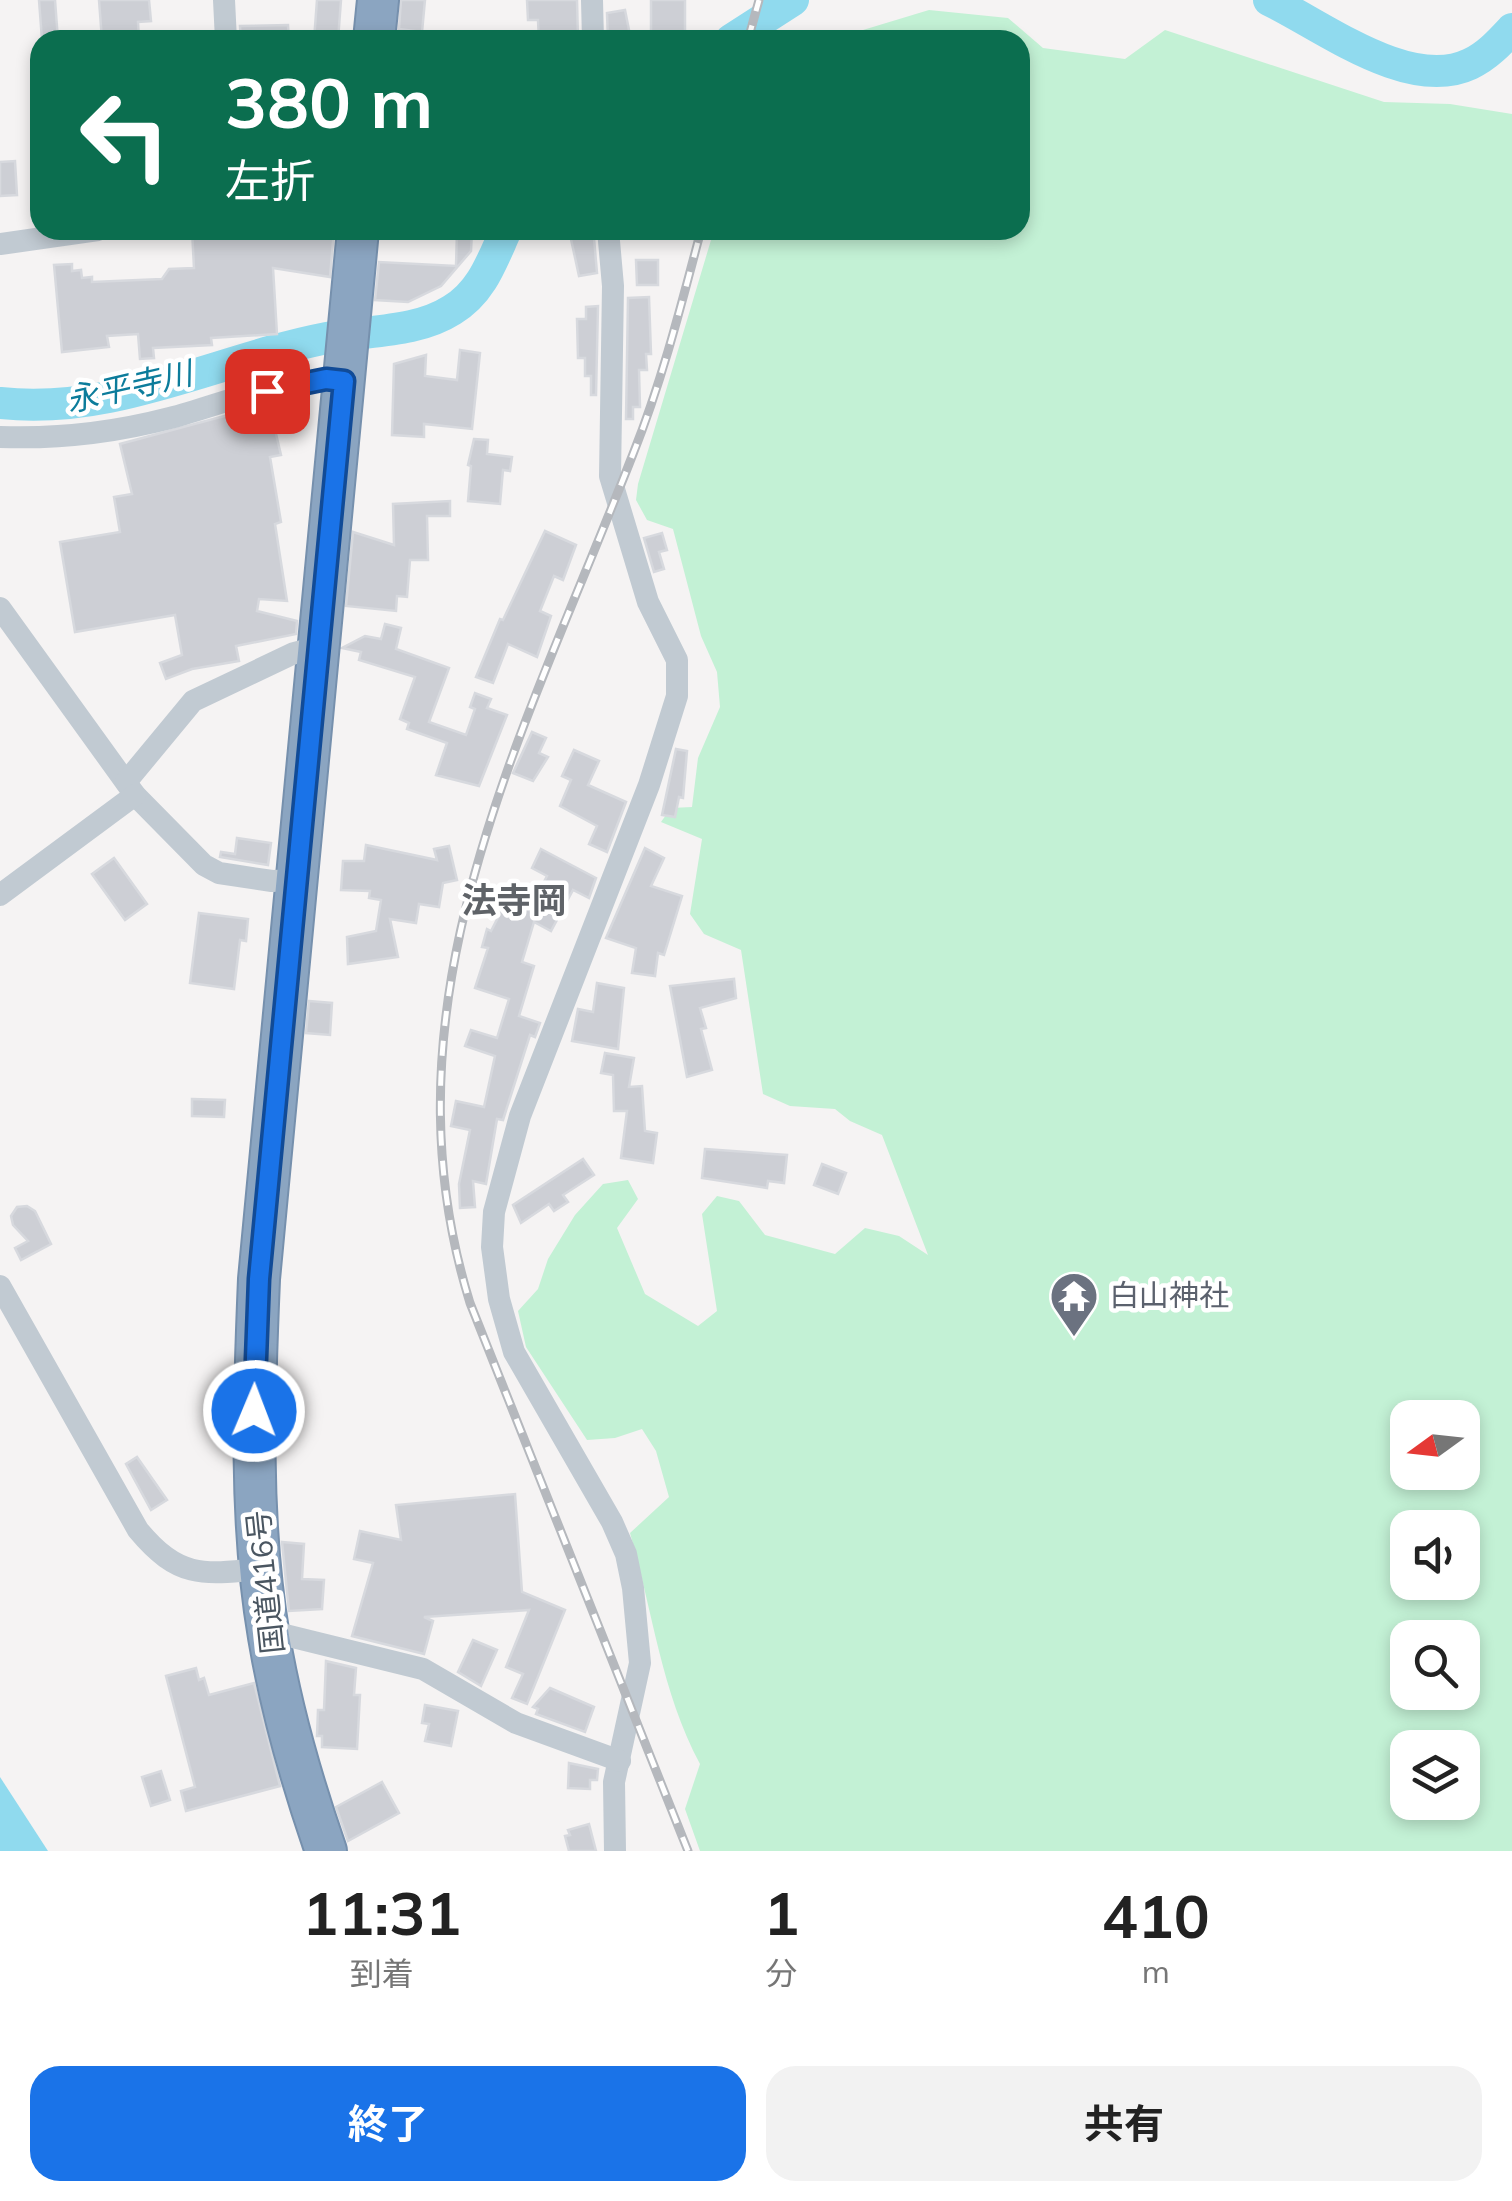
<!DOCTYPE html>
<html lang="ja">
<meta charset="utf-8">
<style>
:root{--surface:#fff;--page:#f2f2f2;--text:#222;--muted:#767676;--accent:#1a73e8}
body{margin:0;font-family:Mulish,"Noto Sans JP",sans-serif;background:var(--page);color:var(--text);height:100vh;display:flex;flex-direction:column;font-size:38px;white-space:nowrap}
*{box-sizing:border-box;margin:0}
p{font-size:32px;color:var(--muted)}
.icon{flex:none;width:55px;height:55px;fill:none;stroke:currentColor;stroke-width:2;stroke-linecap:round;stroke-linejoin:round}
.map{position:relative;height:1851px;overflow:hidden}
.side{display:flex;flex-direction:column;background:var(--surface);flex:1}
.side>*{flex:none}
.hud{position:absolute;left:30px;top:30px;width:1000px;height:210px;border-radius:30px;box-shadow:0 5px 15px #0003;background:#0b6e4f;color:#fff;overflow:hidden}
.needle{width:65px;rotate:255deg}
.buttons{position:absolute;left:1390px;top:1400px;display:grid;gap:20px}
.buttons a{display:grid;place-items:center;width:90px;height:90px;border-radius:20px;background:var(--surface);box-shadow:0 5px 15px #0003;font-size:50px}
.pin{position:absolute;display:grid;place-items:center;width:85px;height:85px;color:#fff;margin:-42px;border-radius:20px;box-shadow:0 5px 15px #0006}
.me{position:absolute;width:110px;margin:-55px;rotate:1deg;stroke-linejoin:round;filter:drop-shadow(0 0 8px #0008)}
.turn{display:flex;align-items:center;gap:35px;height:210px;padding:0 30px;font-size:45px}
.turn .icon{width:130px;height:130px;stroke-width:2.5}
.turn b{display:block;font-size:70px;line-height:85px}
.eta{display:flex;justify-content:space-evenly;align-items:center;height:170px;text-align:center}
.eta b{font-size:60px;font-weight:700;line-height:70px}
.primary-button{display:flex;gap:20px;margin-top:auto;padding:20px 30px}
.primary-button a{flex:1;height:115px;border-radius:30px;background:var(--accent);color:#fff;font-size:40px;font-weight:700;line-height:115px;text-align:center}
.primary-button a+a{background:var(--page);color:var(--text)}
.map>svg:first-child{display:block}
.green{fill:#c3f1d5;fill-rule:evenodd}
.water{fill:#90daee}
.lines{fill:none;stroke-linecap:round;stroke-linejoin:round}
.river{stroke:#90daee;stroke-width:32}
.building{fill:#cdcfd5;stroke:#d7d9de;stroke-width:2.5}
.highway-casing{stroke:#7690ad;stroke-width:44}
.street{stroke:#c1cad2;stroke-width:22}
.highway{stroke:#8ba5c1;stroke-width:40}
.rail-casing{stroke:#b5b8bd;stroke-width:9}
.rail{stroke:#fff;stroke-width:5;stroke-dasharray:15;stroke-linecap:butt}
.route-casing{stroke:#114b97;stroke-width:25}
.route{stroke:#1a73e8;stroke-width:18}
.labels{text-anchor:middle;stroke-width:9;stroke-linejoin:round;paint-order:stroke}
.worship-label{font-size:30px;fill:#5b616d;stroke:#fff;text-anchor:start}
.street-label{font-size:30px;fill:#4a5661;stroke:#fff}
.water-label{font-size:32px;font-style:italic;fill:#0c7c9b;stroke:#fff}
.quarter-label{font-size:35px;font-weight:bold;fill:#5f6368;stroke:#fff}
</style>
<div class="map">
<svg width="1512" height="1851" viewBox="0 0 1512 1851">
<rect width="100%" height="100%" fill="#f5f3f3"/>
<path class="green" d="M929,10L1008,18L1043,48L1125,59L1165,30L1384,102L1450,104L1512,114V1851H700L685,1809L700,1764C661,1691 653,1612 630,1533L669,1497L656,1451L642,1429L615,1438L587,1440L526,1347L518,1311L538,1289L548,1259L575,1215L603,1184L628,1180L638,1199L617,1228L645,1294L698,1326L717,1311L702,1214L717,1196L739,1201L765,1235L835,1254L865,1228L899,1236L928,1255L882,1135L850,1121L835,1109L790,1106L763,1094L741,950L704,934L690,914L702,839L661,822L671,808L692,807L698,758L720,707L717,672L701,636L673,529L647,520L636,500L638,484L714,230H1020V40H830ZM1408,1418H1462V1472H1408ZM1408,1528H1462V1582H1408ZM1408,1638H1462V1692H1408ZM1408,1748H1462V1802H1408Z"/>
<polygon class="water" points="0,1777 48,1851 0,1851"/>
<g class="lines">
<g class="river">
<path d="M1269,0C1323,26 1409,93 1470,64C1487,56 1499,43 1512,29"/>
<polyline points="731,40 793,0"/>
<path d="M0,403C113,416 218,359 327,338C368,330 416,333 452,310C482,292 492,261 506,230"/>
</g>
</g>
<g class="building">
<polygon points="39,0 55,0 58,40 42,40"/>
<polygon points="99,0 149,0 151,21 138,22 139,40 102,40"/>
<polygon points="317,0 341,0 338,40 314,40"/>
<polygon points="401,0 425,0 422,32 399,29"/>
<polygon points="527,0 577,0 578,40 539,40 538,20 528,20"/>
<polygon points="651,0 685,0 685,35 675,35 676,40 651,40"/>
<polygon points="625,10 631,40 608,40 607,13"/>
<polygon points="288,25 289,40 241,40 240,26"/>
<polygon points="15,161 17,195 0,196 0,162"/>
<polygon points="192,230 334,230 330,277 273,268 277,334 211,338 212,345 153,348 154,358 140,359 138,334 107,336 109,347 62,352 54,265 72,264 72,271 81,270 82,278 92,277 92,282 162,279 169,269 194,268"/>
<polygon points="569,230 594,238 597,273 579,276"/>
<polygon points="457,231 472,231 471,251 441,286 408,302 375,300 379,262 456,266"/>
<polygon points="636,260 658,260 658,285 637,285"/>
<polygon points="649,297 651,354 646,354 647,370 639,370 640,407 633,407 633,419 626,419 628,298"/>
<polygon points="598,306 596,395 591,395 591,376 585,376 585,358 578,358 577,319 586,319 586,307"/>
<polygon points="460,350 480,353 472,429 424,424 424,437 392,435 394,364 426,355 425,376 457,380"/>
<polygon points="269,404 281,455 270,457 281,522 275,524 287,601 259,599 257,611 297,621 296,634 236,646 239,661 192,669 166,679 160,663 182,655 175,615 75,632 60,542 120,532 114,497 132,494 120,444"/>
<polygon points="474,439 488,440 487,454 512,457 510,471 503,470 500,504 468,501 471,466 468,465"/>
<polygon points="450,501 450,516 427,516 428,560 410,560 407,597 397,596 396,611 346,606 353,532 394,545 393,504"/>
<polygon points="545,531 576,545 563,580 554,576 540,611 551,616 537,657 508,644 493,683 476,677 500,619 503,620"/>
<polygon points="662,533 667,550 659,552 664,569 654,572 644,538"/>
<polygon points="385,624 401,628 396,649 449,668 429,722 466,735 475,709 470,707 475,693 491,699 487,708 507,715 479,786 436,775 447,743 407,729 409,723 400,719 415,677 359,660 361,652 342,648 365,636 381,639"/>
<polygon points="532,732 546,738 539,753 548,757 533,781 513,773"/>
<polygon points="676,749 687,751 683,798 679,797 675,817 662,815"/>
<polygon points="574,750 599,761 588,785 626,802 607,852 589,844 597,826 560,806 571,780 562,776"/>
<polygon points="237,838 271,843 268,865 220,857 221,852 235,854"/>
<polygon points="366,845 437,860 434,849 449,846 457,880 443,883 439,907 419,904 416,923 390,919 398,957 348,964 347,937 376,931 381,900 369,898 370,891 341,890 343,861 364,861"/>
<polygon points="645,848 664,858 651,886 682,896 664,955 658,953 655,976 632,973 636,948 606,938"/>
<polygon points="541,849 596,878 589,898 573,890 551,931 534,922 522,962 534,966 519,1016 540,1023 535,1037 530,1035 503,1120 497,1119 486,1184 473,1181 475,1207 460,1208 459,1184 470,1130 451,1126 456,1101 484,1107 495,1056 465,1046 471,1030 497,1038 509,999 475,988 488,948 482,947 487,929 491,931 506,902 529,910 547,876 532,868"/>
<polygon points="114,858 147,904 125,920 92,874"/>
<polygon points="199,913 248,919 246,941 240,940 234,989 190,983"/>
<polygon points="734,979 736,998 700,1008 706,1028 701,1029 712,1070 687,1077 670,986"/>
<polygon points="597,983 624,988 618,1049 572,1041 578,1009 593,1012"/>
<polygon points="309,1001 332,1003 330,1035 306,1033"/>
<polygon points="605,1053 634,1058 629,1087 642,1086 645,1131 657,1133 653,1163 621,1158 627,1111 614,1111 613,1075 601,1073"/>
<polygon points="192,1099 225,1100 224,1117 192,1116"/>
<polygon points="705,1149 787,1155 784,1183 768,1181 767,1188 702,1178"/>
<polygon points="583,1159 594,1175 563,1195 568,1202 554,1211 549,1204 521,1223 513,1205"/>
<polygon points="822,1164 846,1173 838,1194 814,1185"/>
<polygon points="27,1206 35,1211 51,1244 21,1260 15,1248 28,1241 13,1225 11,1216 17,1207"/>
<polygon points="137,1457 167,1500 151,1510 126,1464"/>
<polygon points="515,1494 522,1592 565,1610 527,1704 512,1698 523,1674 506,1667 529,1610 424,1617 433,1621 424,1654 352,1636 373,1563 354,1559 360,1531 401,1540 396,1505"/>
<polygon points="282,1542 304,1544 302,1579 324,1580 322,1609 289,1611"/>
<polygon points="473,1640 497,1650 481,1686 458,1672"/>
<polygon points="326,1661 356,1668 354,1695 360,1695 357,1749 322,1747 322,1736 317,1736 318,1710 324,1710"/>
<polygon points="196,1668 199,1680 204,1678 209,1695 254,1683 280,1786 186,1811 181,1791 195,1787 166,1676"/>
<polygon points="550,1688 594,1707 585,1732 536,1714 538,1709 533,1707"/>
<polygon points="425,1705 458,1711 451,1746 425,1741 429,1724 422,1723"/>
<polygon points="569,1763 598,1769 597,1780 590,1780 590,1789 568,1788"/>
<polygon points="161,1771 170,1800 151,1806 142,1777"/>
<polygon points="382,1782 399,1813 348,1841 336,1807"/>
<polygon points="589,1824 596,1851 569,1851 565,1836 570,1835 568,1830"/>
</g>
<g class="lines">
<g class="highway-casing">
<g id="highway">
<polyline points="374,40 378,0"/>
<path d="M326,1851C302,1782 281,1709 269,1637C249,1519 254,1398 259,1279L358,230"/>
</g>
</g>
<g class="street">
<polyline points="224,0 226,40"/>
<polyline points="592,0 593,40"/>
<polyline points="608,230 613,286 610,476 648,602 677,660 677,696 649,785 520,1116 494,1212 492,1247 499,1299 514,1352 612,1522 626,1554 633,1588 640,1663 614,1782 615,1851"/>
<polyline points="0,244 98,230"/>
<path d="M0,437C56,439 116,432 170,418C224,404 287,375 344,381"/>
<polyline points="0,608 135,795 204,865 219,873 272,881 298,880"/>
<polyline points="126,782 193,701 294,653 320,646"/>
<polyline points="0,895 135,795"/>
<path d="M0,1286L138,1530C178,1578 202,1575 260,1569"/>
<polyline points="269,1638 285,1635 423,1669 516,1723 620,1761"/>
</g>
<use href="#highway" class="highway"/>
<g class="rail-casing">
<g id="rail">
<polyline points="748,40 759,0"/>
<path d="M688,1851L470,1303C376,1000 526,730 633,454C662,381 681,306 701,230"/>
</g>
</g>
<use href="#rail" class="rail"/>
</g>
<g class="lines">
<g class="route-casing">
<polyline id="route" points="254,1411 259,1279 344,381 326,379 267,391"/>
</g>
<use href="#route" class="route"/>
</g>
<defs>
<g id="temple-pin" transform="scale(2.5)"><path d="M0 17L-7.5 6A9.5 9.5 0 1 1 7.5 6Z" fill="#6b7280" stroke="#fff"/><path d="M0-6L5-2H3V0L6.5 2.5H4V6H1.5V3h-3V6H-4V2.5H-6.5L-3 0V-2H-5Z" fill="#fff"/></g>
</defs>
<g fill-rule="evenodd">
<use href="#temple-pin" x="1074" y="1296"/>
</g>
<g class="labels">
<g class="worship-label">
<text x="1109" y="1306">白山神社</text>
</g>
<g class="street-label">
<text transform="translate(266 1582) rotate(-96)" y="10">国道416号</text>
</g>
<g class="water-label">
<text transform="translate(129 387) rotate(-13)" y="11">永平寺川</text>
</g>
<g class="quarter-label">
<text x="514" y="913">法寺岡</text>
</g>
</g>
</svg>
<div class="buttons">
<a><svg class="needle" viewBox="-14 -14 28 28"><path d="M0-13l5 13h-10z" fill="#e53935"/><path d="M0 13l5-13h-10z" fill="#767676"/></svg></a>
<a><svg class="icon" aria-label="sound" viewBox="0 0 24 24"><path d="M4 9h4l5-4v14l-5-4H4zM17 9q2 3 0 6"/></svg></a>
<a><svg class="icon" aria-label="search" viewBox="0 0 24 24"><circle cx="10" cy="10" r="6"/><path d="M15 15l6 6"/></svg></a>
<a><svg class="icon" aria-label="layers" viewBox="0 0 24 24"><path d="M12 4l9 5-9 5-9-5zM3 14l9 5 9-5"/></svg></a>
</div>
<div class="pin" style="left:267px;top:391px;background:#d93025"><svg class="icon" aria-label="arrive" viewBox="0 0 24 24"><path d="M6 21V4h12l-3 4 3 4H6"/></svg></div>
<svg class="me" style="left:254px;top:1411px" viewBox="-20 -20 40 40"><circle r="17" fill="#1a73e8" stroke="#fff" stroke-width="3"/><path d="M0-11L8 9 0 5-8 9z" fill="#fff"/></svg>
<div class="hud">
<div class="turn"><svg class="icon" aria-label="left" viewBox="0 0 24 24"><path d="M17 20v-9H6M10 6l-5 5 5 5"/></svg><div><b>380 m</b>左折</div></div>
</div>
</div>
<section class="side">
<div class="eta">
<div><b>11:31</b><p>到着</p></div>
<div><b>1</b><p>分</p></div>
<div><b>410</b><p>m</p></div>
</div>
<div class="primary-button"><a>終了</a><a>共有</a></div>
</section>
